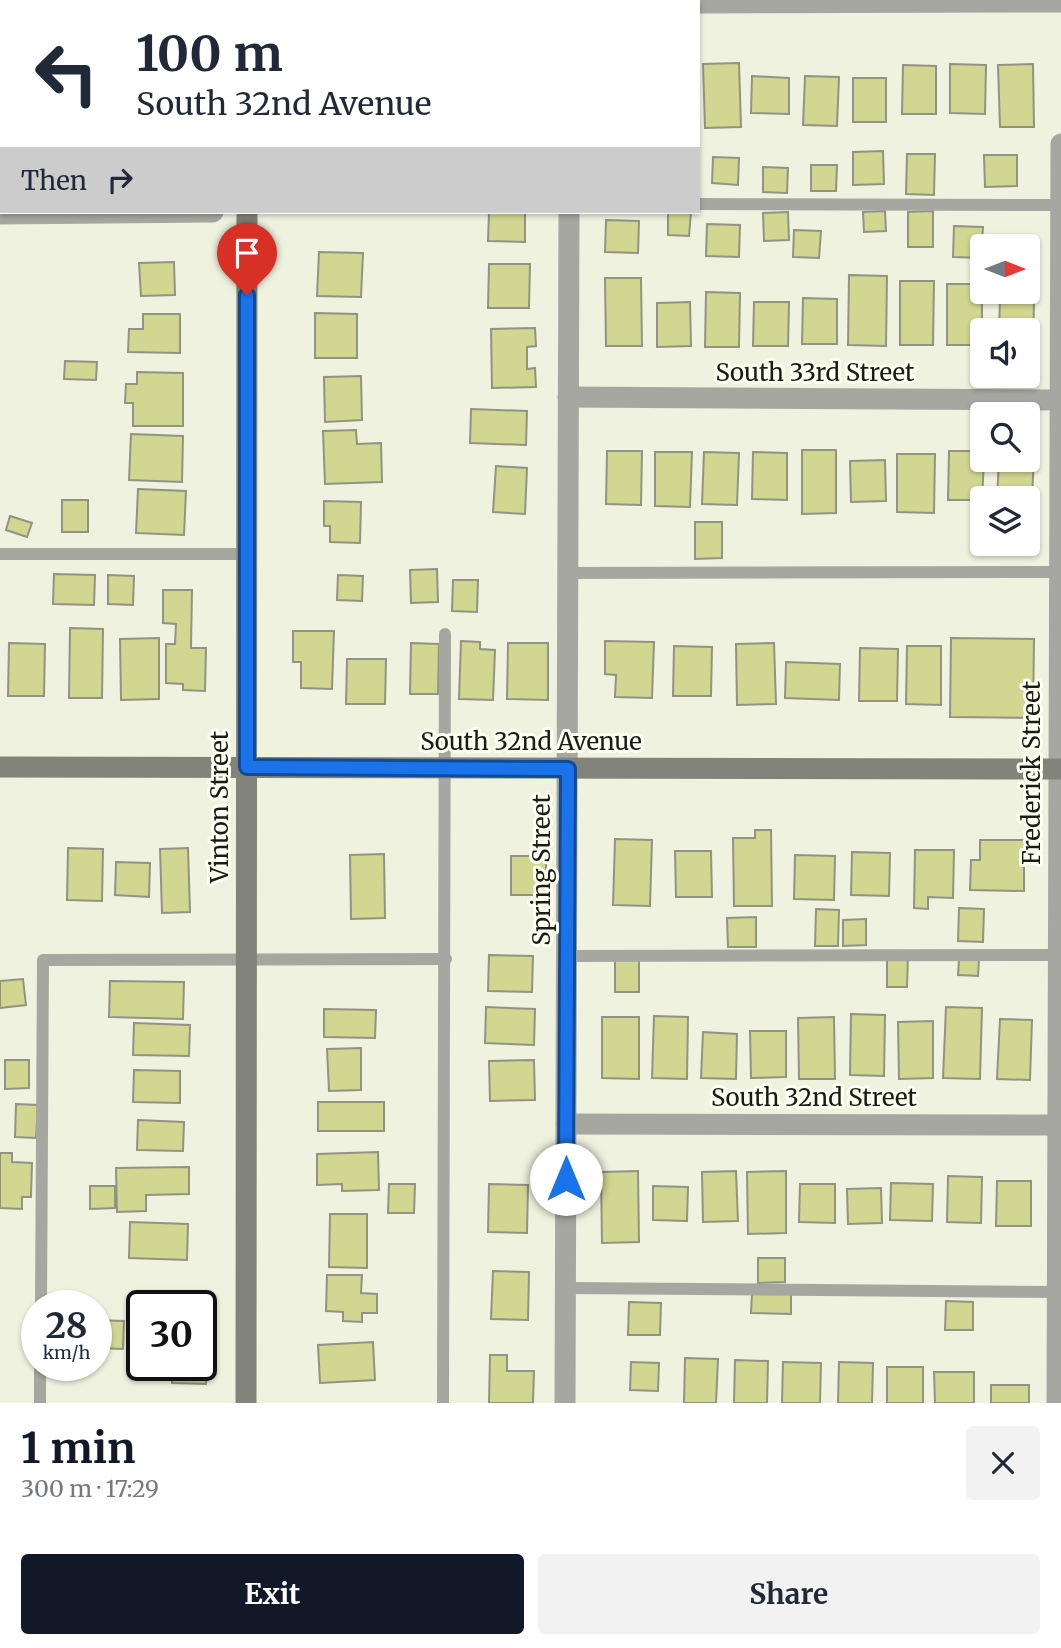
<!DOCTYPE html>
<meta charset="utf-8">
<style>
:root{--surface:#fff;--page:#f2f2f3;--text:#1f2937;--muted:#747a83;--accent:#111827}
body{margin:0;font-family:Merriweather,serif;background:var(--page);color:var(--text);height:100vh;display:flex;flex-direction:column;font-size:26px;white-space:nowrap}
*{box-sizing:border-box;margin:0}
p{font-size:23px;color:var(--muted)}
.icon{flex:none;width:38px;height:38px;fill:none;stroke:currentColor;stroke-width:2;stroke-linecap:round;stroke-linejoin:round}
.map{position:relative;height:1403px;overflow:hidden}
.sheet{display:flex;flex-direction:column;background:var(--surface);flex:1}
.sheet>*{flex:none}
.hud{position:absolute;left:0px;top:0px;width:700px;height:214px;box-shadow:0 2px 5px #0004;background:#fff;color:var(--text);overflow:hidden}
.needle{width:46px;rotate:90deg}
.controls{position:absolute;left:970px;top:234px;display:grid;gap:14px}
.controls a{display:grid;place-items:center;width:70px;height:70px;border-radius:7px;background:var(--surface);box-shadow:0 2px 5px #0004;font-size:35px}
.speed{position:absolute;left:21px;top:1290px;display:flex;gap:14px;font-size:35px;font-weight:700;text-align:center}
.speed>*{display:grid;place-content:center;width:91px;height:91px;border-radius:50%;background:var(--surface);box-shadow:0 2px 5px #0004;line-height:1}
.speed small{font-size:18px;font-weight:400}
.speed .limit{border:4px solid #111;border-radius:10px;background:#fff;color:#111}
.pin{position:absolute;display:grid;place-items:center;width:60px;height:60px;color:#fff;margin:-72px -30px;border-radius:50% 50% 50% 0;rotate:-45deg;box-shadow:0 0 7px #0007}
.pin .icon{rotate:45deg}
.me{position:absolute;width:77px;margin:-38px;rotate:0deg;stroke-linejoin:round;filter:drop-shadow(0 0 5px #0008)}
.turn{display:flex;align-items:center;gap:24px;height:147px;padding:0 21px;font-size:32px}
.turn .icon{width:91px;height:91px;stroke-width:2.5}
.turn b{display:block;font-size:49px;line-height:60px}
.then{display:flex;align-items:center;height:66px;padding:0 21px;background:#0003;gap:14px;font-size:26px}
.round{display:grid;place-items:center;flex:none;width:74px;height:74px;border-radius:7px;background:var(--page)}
.headline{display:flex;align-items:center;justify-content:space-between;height:119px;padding:0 21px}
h1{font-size:42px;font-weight:700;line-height:52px;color:var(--accent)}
.primary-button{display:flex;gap:14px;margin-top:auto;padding:14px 21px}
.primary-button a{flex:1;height:80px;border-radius:7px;background:var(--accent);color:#fff;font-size:28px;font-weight:700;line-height:80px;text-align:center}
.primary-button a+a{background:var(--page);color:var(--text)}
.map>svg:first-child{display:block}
.building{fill:#d1d691;stroke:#929383;stroke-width:2}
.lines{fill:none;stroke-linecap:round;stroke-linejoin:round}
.lane{stroke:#a6a7a0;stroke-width:12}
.street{stroke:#a6a7a0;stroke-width:21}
.secondary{stroke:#838479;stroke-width:21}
.route-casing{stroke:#114b97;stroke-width:18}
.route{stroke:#1a73e8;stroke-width:12}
.labels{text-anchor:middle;stroke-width:6;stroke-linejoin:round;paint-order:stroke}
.street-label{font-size:24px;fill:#1b1b15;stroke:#fdfff1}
</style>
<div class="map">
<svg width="1061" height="1403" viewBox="0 0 1061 1403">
<rect width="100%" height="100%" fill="#f0f2e0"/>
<g class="building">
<polygon points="739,63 741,127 705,128 703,64"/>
<polygon points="950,64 986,65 985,114 950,113"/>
<polygon points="1033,64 1034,127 1000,127 998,65"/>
<polygon points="903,65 936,66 936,114 902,114"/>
<polygon points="752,76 789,78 789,114 751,113"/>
<polygon points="805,76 839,77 837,126 803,125"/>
<rect x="853" y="78" width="33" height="44"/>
<polygon points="883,151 884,184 853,185 853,152"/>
<polygon points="907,154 935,154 934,195 906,194"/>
<polygon points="984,155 1017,155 1017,186 985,187"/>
<polygon points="713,157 739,158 738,185 712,183"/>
<polygon points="811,165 837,165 836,191 811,191"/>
<polygon points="763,167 788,168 787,193 763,192"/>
<polygon points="885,211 886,231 864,232 863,212"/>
<polygon points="933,211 933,247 908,247 908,212"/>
<polygon points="489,212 525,212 525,242 488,241"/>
<polygon points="668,212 691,212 689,236 668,235"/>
<polygon points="788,212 789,240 764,241 763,213"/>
<polygon points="606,220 639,221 638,253 605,252"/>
<polygon points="707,224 740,225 739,257 706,256"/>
<polygon points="954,226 983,227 981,258 953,257"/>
<polygon points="794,230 821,231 819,258 793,257"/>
<polygon points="319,252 363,253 361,297 317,296"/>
<polygon points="174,262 175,295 141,296 139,263"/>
<polygon points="489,264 530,264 529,308 488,308"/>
<polygon points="849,275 887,276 886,346 848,345"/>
<polygon points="605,278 641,278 642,346 606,346"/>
<polygon points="900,281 934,281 933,345 900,345"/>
<rect x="947" y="284" width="35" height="61"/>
<polygon points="706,292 740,293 739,347 705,347"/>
<polygon points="803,298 837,299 837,344 802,344"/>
<polygon points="1000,299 1034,300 1033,346 1027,346 1027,331 999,331"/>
<polygon points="690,302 691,346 657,347 657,303"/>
<polygon points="754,302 789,302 788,346 753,346"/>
<polygon points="315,313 357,314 357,358 315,358"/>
<polygon points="143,314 180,314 180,353 128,352 129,329 143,329"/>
<polygon points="535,328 536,346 527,347 527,369 535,368 536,387 492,388 491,329"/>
<polygon points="65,361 97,362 96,380 64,379"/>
<polygon points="137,372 183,373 183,426 133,426 133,403 125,403 126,384 137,384"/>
<polygon points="361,376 362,420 325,422 324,377"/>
<polygon points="471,409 527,411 526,445 470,443"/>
<polygon points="356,430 357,444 381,443 382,482 325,484 323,431"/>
<polygon points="131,434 183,436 182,482 129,480"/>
<polygon points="802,450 836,450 836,513 802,514"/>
<polygon points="607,451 642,451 641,505 606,504"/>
<polygon points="949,451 982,451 982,460 984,460 982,500 948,500"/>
<polygon points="655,452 692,452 690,507 655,506"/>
<polygon points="704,452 739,453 737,505 702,504"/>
<polygon points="753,452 787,453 787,500 752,499"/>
<polygon points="1027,453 1034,454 1032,499 997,499 999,460 1027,460"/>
<polygon points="897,454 935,454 934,513 897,512"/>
<polygon points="885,460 886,501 851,502 850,461"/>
<polygon points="496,466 527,468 525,514 493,512"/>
<polygon points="138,489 186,491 184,535 136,533"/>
<rect x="62" y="500" width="26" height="32"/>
<polygon points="324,501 361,502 360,543 330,542 330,526 324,526"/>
<polygon points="10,516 32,523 27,537 6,530"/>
<polygon points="695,522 722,522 722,558 695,559"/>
<polygon points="437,569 438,602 411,603 410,570"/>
<polygon points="54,574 95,575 94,605 53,604"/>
<polygon points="108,575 134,576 133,605 108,604"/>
<polygon points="338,575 363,576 362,601 337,600"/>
<polygon points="453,580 478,580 477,612 452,611"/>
<polygon points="163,590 192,590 191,648 206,648 205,691 183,690 183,684 166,683 166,644 175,644 176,624 163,623"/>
<polygon points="70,628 103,629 102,698 69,698"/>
<polygon points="293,631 334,631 332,689 301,688 301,662 293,662"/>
<polygon points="159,638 159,699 121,700 120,639"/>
<polygon points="951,638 1034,639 1033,718 950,717"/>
<polygon points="461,641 480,642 480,649 495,650 493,700 459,699"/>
<polygon points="605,641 654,642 652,698 615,697 616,675 605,674"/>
<polygon points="9,643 45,644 44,696 8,696"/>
<polygon points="411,643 439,644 438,694 410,694"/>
<polygon points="508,643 548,643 548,700 507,699"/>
<polygon points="774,643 776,704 737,705 736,644"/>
<polygon points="674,646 712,647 711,696 673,696"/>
<polygon points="907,646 941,646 941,705 906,704"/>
<polygon points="860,648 898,649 897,701 859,701"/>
<polygon points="347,659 386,659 385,704 346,704"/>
<polygon points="786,662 840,664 839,700 785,698"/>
<polygon points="755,830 771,830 772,906 734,906 733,838 755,838"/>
<polygon points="615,839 652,840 650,906 613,905"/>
<polygon points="980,840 1024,840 1024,891 970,890 971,860 980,860"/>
<polygon points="68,848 103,849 102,901 67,900"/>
<polygon points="188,848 190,912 162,913 160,849"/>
<polygon points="915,850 954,850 953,898 928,897 928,909 914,908"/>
<polygon points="675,851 711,851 712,897 676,897"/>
<polygon points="852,852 890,853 889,896 851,895"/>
<polygon points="384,854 385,918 351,919 350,855"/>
<polygon points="795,855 835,856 834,900 794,899"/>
<rect x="511" y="856" width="35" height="39"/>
<polygon points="116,862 150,863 149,897 115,895"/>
<polygon points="959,908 984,909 983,942 958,941"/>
<polygon points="816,909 839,910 838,946 815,946"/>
<polygon points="756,917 756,947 728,947 727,918"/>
<polygon points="866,919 866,945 843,946 843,920"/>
<polygon points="489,955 533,956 532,992 488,991"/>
<polygon points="887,955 908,956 907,987 887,987"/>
<polygon points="959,958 979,959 978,976 958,975"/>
<rect x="615" y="960" width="24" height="32"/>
<polygon points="23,979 26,1005 0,1008 0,981"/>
<polygon points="110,981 184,982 183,1019 109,1017"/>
<polygon points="486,1007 535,1009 534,1045 485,1043"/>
<polygon points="946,1007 982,1008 980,1079 943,1078"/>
<polygon points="324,1009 376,1010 375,1038 324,1037"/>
<polygon points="851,1014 885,1015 884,1076 850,1075"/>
<polygon points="654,1016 688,1017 687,1079 652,1078"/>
<polygon points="602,1017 639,1017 639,1079 602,1078"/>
<polygon points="834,1017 835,1079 799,1079 798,1018"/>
<polygon points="1000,1019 1032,1020 1030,1080 997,1079"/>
<polygon points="933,1021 933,1078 899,1079 898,1022"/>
<polygon points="134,1023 190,1025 189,1056 133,1055"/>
<polygon points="750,1031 786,1031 786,1077 751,1078"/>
<polygon points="703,1032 737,1034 736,1079 701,1078"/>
<polygon points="361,1048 361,1090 329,1091 327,1049"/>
<polygon points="5,1060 29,1060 29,1088 5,1089"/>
<polygon points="534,1060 535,1100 490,1101 489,1061"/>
<polygon points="134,1070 180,1071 180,1103 133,1102"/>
<rect x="318" y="1102" width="66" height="29"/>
<polygon points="16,1104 38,1105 36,1138 15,1137"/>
<polygon points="138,1120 184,1122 183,1151 137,1150"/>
<polygon points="378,1152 379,1190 342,1191 342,1184 317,1185 317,1154"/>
<polygon points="0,1153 12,1153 12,1162 32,1163 31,1197 22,1197 22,1209 0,1208"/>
<polygon points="189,1167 189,1194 146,1195 146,1211 117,1212 116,1168"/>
<polygon points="638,1171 639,1242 602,1243 601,1172"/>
<polygon points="736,1171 738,1221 703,1222 702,1172"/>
<polygon points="786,1171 786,1233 748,1234 747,1172"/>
<polygon points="948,1176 982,1177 981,1223 947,1222"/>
<polygon points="997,1181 1031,1181 1031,1226 996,1226"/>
<polygon points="891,1183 933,1184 932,1221 890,1220"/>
<polygon points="389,1184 415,1184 414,1213 388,1213"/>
<polygon points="489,1184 528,1185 527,1233 488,1232"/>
<polygon points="800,1184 835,1184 835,1223 799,1222"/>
<polygon points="90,1186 115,1186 115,1208 90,1209"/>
<polygon points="653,1186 688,1187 687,1221 653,1220"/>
<polygon points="881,1188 882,1223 848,1224 847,1189"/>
<polygon points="330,1214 367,1214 367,1268 329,1267"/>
<polygon points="130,1222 188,1224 187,1260 129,1258"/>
<polygon points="758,1258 785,1258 785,1282 758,1283"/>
<polygon points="493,1271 529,1272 528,1320 491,1319"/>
<polygon points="327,1275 362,1275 361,1293 377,1294 377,1313 362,1313 362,1322 343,1321 343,1312 326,1311"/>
<polygon points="752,1294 791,1294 791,1314 751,1313"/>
<polygon points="946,1301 973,1302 973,1330 945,1330"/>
<polygon points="629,1302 661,1303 660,1335 628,1335"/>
<polygon points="201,1315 208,1315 206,1384 172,1383 173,1365 201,1365"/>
<polygon points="96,1320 124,1321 123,1349 96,1348"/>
<polygon points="373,1342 375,1380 320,1383 318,1345"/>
<polygon points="490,1355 507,1355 507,1371 534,1371 533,1403 489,1403"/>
<polygon points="685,1358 718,1359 716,1403 684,1403"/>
<polygon points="735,1360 768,1361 767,1403 734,1403"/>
<polygon points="631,1362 659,1363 658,1391 630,1390"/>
<polygon points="783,1362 821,1363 820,1403 782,1403"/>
<polygon points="839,1362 873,1363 872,1403 838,1403"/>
<rect x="887" y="1367" width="36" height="36"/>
<polygon points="934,1372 974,1372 974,1403 935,1403"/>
<rect x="991" y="1385" width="38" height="18"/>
</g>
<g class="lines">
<g class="lane">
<polyline points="698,204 1061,205"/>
<polyline points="0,554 246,554"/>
<polyline points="568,573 1061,572"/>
<polyline points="568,956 1061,955"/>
<polyline points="565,1288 1061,1292"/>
<polyline points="41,1306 43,960 446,959"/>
<polyline points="40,1403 40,1365"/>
<polyline points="443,1403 445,634"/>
</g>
<g class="street">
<polyline points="698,3 1061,2"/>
<polyline points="0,214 213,212"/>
<polyline points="568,397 1061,400"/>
<polyline points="566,1124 1061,1125"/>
<polyline points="565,1403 569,212"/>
<polyline points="1057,1403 1061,144"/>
</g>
<g class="secondary">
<polyline points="248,2 248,0"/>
<polyline points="0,767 1061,769"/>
<polyline points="246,1403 247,212"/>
</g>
</g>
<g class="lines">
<g class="route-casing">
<polyline id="route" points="247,295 247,767 568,769 566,1179"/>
</g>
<use href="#route" class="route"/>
</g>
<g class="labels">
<g class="street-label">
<text x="815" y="381">South 33rd Street</text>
<text x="531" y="750">South 32nd Avenue</text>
<text transform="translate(1032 773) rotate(-90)" y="8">Frederick Street</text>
<text transform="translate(220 807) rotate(-90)" y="8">Vinton Street</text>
<text transform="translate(542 870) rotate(-90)" y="8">Spring Street</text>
<text x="814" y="1106">South 32nd Street</text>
</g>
</g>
</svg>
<div class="controls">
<a><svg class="needle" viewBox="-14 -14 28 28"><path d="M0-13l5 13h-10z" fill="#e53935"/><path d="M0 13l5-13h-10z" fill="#747a83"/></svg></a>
<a><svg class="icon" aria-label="sound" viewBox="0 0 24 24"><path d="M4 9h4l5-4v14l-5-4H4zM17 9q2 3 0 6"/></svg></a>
<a><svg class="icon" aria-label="search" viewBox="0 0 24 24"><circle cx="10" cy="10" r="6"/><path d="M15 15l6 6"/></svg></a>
<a><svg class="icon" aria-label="layers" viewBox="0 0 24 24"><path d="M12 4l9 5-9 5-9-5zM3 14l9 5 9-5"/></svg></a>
</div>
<div class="speed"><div>28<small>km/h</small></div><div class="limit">30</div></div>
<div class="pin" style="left:247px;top:295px;background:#d93025"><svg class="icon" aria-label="arrive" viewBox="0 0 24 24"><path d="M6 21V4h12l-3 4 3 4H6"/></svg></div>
<svg class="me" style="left:566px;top:1179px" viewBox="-20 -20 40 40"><circle r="19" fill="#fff"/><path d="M0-13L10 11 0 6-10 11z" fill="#1a73e8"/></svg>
<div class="hud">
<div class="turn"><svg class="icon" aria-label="left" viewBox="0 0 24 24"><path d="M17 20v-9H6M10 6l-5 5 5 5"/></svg><div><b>100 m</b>South 32nd Avenue</div></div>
<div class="then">Then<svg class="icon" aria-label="right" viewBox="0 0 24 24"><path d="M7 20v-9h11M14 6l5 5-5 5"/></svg></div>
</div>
</div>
<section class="sheet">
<div class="headline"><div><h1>1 min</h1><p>300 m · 17:29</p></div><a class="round"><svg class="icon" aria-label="close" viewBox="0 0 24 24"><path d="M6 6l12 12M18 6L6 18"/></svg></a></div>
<div class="primary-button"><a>Exit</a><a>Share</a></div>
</section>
